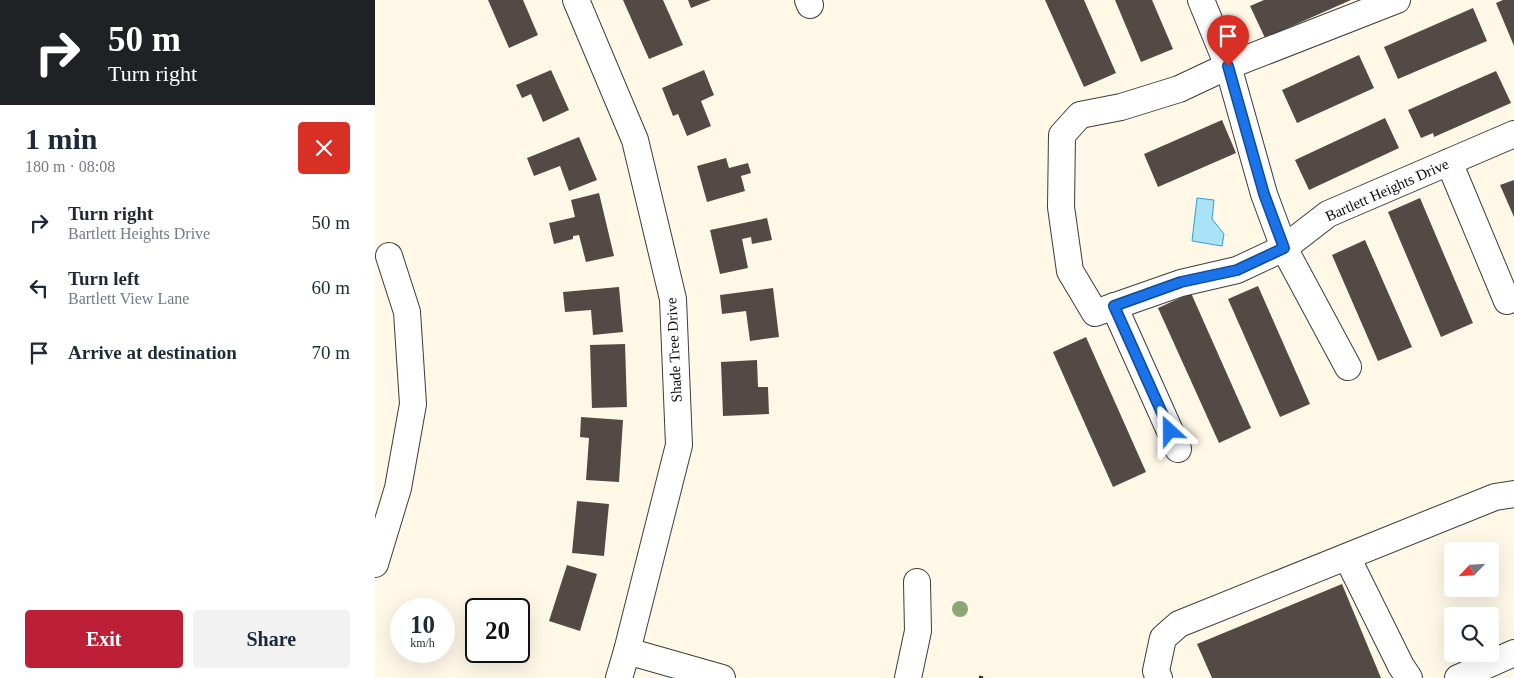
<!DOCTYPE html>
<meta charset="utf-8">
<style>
:root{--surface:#fff;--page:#f2f2f3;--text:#1f2937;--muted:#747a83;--accent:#bd1f37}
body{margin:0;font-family:"Times New Roman",serif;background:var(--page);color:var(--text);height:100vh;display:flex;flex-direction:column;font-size:19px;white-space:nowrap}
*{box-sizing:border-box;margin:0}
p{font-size:16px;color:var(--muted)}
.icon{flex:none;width:28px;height:28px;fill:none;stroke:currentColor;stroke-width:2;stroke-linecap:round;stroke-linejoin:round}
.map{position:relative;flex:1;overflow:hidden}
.details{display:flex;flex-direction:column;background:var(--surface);width:375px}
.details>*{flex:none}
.top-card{background:#202124;color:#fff;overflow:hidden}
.needle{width:32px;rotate:245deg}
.buttons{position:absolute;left:1069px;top:542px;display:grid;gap:10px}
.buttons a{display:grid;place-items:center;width:55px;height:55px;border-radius:5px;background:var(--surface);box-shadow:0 5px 20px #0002;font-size:25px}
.speed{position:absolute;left:15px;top:598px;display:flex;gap:10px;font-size:25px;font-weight:700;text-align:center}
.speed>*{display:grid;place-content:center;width:65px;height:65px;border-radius:50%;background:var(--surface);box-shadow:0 5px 20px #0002;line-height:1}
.speed small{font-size:12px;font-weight:400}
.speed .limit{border:2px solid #111;border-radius:8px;background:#fff;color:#111}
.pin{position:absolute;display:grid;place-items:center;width:42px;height:42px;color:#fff;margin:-51px -21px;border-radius:50% 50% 50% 0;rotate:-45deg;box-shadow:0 0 5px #0007}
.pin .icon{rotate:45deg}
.me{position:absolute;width:55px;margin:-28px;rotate:336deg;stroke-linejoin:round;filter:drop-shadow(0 0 4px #0008)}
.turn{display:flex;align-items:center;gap:18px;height:105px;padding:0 25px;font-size:22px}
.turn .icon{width:65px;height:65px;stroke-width:2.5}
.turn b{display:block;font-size:35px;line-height:42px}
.round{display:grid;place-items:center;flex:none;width:52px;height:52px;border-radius:5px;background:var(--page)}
.head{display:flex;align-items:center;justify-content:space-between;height:85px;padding:0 25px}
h1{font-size:30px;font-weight:800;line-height:38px}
.button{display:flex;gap:10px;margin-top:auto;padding:10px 25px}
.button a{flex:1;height:58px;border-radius:5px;background:var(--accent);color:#fff;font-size:20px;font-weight:800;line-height:58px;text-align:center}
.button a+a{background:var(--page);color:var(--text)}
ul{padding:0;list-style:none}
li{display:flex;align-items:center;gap:15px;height:65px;padding:0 25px}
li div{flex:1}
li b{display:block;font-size:19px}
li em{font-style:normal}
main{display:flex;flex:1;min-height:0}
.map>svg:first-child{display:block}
.water{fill:#aae3f8;stroke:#2ea2d1}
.building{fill:#534a46}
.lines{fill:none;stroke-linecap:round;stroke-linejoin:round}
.minor-casing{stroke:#3d3d3d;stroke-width:28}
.path{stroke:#2c2c2c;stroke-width:3;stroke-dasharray:5 2.5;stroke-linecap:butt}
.minor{stroke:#fff;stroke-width:26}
.tree{fill:#8da676}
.route-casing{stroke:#114b97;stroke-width:12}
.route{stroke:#1a73e8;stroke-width:9}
.labels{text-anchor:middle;stroke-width:5;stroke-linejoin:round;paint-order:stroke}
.street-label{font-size:15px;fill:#0a0a0a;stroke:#fff}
</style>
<main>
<section class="details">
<div class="top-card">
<div class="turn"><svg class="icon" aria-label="right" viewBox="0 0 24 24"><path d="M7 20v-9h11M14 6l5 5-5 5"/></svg><div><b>50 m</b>Turn right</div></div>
</div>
<div class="head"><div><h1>1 min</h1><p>180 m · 08:08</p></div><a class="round" style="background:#d93025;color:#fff"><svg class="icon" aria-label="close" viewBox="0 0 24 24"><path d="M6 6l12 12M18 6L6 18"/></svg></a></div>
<ul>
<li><svg class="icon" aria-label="right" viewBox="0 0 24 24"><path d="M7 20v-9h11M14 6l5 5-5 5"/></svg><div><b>Turn right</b><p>Bartlett Heights Drive</p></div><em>50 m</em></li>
<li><svg class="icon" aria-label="left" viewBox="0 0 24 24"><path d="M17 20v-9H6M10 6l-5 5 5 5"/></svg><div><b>Turn left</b><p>Bartlett View Lane</p></div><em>60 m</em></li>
<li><svg class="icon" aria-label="arrive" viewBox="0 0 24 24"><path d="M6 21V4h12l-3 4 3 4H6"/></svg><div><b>Arrive at destination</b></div><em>70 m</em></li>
</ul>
<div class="button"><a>Exit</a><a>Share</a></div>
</section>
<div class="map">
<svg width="1139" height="678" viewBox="0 0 1139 678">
<rect width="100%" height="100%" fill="#fff8e7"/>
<polygon class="water" points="822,198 839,200 837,219 849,234 847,246 817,241"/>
<g class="building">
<polygon points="113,0 148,0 163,35 134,48"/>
<polygon points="248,0 288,0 308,45 274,59"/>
<polygon points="313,0 336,0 316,8"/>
<polygon points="670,0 709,0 741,73 709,87"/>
<polygon points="740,0 777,0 798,49 766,62"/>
<polygon points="889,0 976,0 890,38 875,6"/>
<polygon points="1128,0 1139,0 1139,46 1121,3"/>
<polygon points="1098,8 1112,41 1023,79 1009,47"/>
<polygon points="984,55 999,88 922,123 907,90"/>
<polygon points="176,70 194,110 168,122 156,94 147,98 141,85"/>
<polygon points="329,70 339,95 326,101 336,126 312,136 303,114 298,116 287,88"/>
<polygon points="1121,71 1136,103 1059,137 1058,133 1046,138 1033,110"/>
<polygon points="1010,118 1024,148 934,190 920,160"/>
<polygon points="847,120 861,153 783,187 769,154"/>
<polygon points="204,137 222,180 194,191 185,166 159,176 152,158"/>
<polygon points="351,158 354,168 373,163 376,173 366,176 370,191 332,202 322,166"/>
<polygon points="1139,180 1139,217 1125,185"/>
<polygon points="224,193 239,256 211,262 204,235 198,236 198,239 179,244 174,223 200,217 196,200"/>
<polygon points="1045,198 1098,323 1066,337 1013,212"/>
<polygon points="392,218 397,240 377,244 376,237 367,239 373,268 345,274 335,230"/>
<polygon points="990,240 1037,347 1003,361 957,255"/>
<polygon points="883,286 935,404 905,417 853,299"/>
<polygon points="244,287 248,332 218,335 216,310 190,312 188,292"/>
<polygon points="398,288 404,337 375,341 371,311 347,314 345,295"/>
<polygon points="816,293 876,428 844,443 783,308"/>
<polygon points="711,337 771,472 738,487 678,352"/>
<polygon points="250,344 252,407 217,408 215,345"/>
<polygon points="382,360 383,387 393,387 394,414 348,416 346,362"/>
<polygon points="206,417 248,420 244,482 211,480 214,438 205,437"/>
<polygon points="202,501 234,504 229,556 197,553"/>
<polygon points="192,565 222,574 205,631 174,621"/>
<polygon points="967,584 1006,678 837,678 822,644"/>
</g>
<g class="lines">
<g class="minor-casing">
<g id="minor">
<polyline points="201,0 260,140 298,299 304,445 252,651 244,678"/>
<polyline points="433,0 435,5"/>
<polyline points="826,0 853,66 889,194 909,248 973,367"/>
<polyline points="1022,0 853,66 804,89 746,107 705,115 687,135 686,207 695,271 720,313 806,283 862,270 909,248 953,214 1139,134"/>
<polyline points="1074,162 1132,301"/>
<polyline points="739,306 803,449"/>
<polyline points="972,557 1026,666 1034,678"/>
<polyline points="0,564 23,488 38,404 32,312 14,256"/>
<polyline points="252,651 347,678"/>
<polyline points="533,678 543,631 542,582"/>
<polyline points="784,678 781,671 788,638 804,624 1120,497 1139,494"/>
<polyline points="1083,678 1139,653"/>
</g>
</g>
<polyline class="path" points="604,677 608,678"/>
<use href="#minor" class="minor"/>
</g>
<circle class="tree" cx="585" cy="609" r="8"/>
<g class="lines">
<g class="route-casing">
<polyline id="route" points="795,431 739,306 806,282 862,270 909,248 889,194 853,66"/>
</g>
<use href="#route" class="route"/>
</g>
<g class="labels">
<g class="street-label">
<text transform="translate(1012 190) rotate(-24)" y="5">Bartlett Heights Drive</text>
<text transform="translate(299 350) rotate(-93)" y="5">Shade Tree Drive</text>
</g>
</g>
</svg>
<div class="buttons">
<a><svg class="needle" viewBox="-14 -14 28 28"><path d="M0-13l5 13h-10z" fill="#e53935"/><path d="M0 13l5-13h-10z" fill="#747a83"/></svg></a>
<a><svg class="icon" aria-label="search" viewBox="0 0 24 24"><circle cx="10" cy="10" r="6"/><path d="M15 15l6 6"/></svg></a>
</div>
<div class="speed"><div>10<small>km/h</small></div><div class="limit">20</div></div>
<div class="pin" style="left:853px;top:66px;background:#d93025"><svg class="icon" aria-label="arrive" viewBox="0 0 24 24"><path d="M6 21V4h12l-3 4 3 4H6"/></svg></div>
<svg class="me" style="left:795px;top:431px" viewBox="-20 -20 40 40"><path d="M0-17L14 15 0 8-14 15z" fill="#1a73e8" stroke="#fff" stroke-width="4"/></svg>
</div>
</main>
